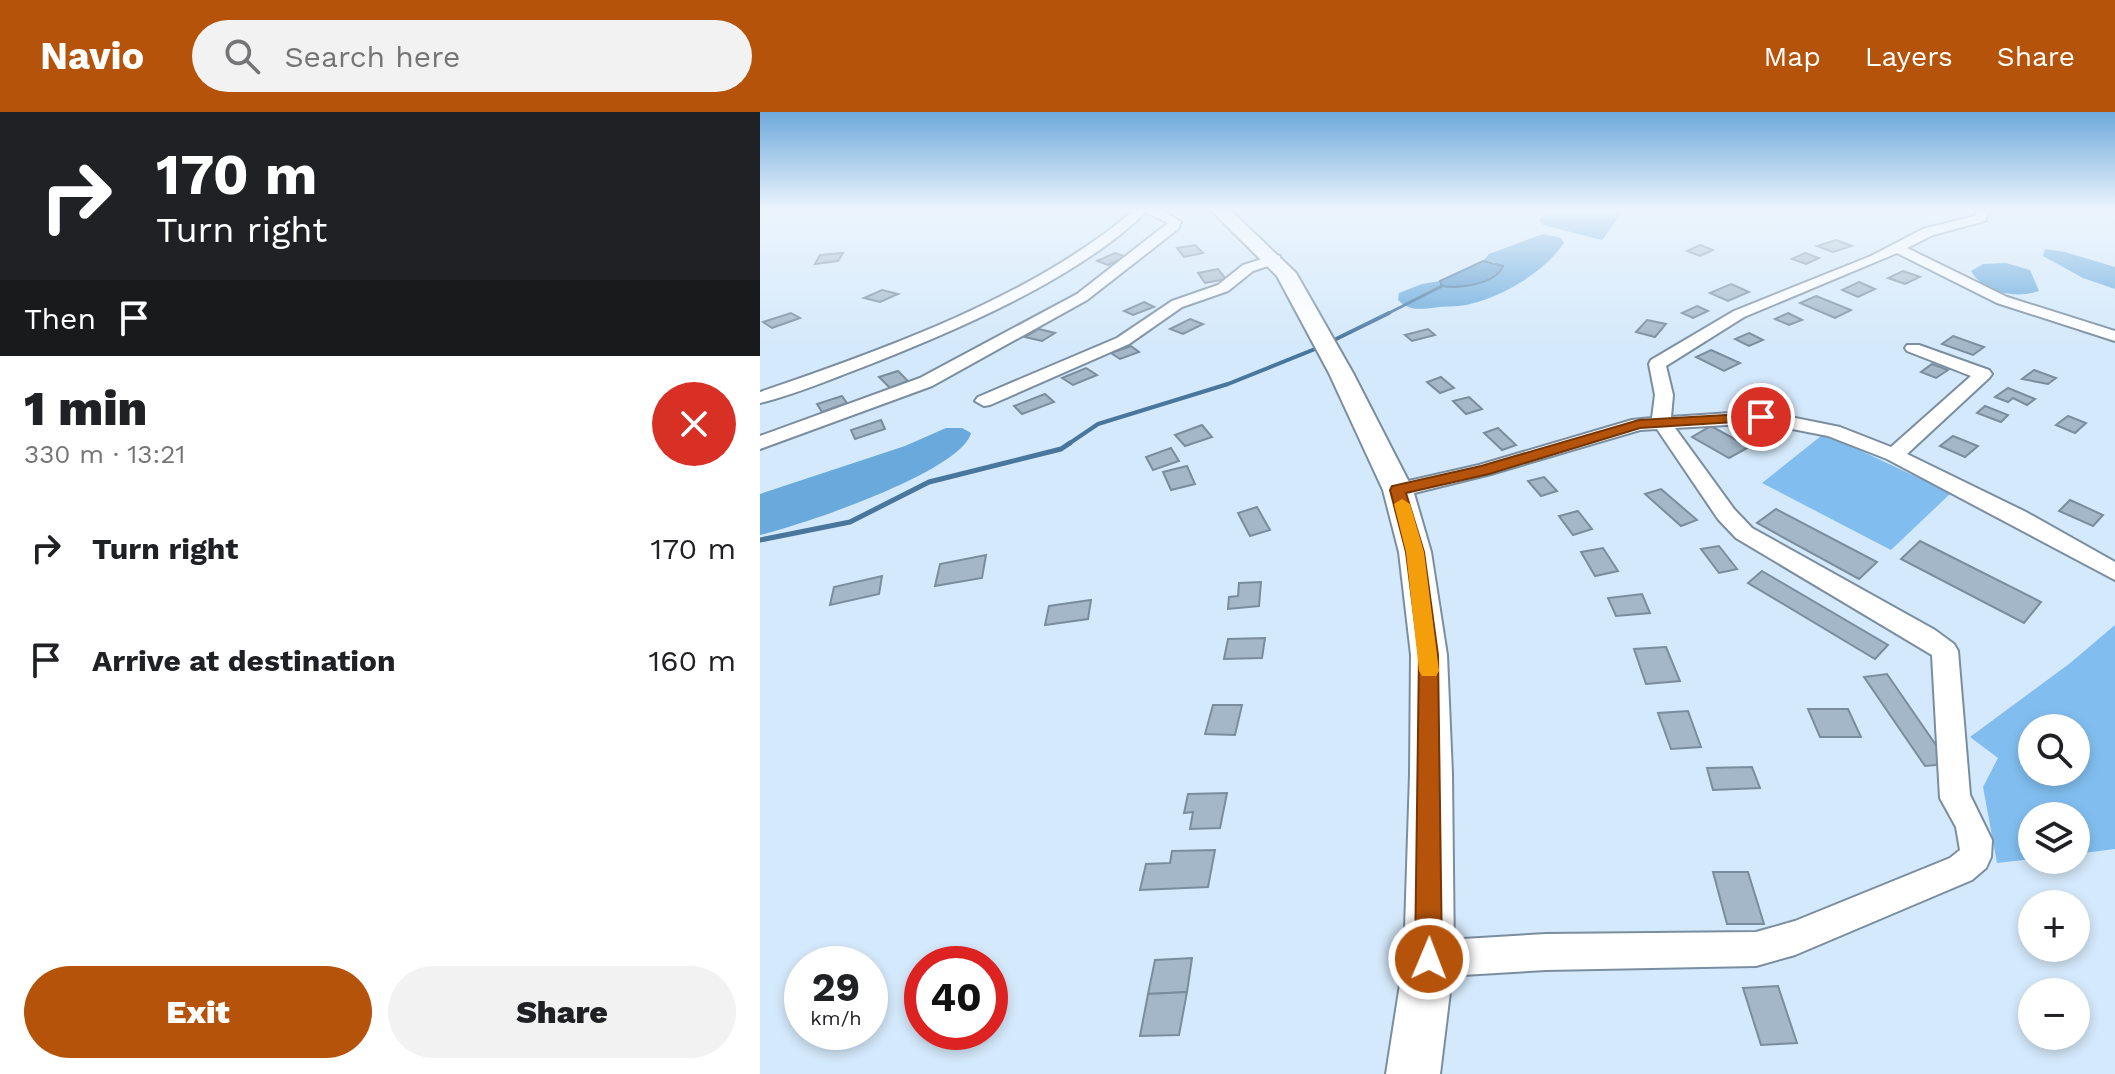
<!DOCTYPE html>
<meta charset="utf-8">
<style>
:root{--surface:#fff;--page:#f2f2f2;--text:#202124;--muted:#757577;--accent:#b45309}
body{margin:0;font-family:"Work Sans",sans-serif;background:var(--page);color:var(--text);height:100vh;display:flex;flex-direction:column;font-size:30px;white-space:nowrap}
*{box-sizing:border-box;margin:0}
p{font-size:26px;color:var(--muted)}
.icon{flex:none;width:44px;height:44px;fill:none;stroke:currentColor;stroke-width:2;stroke-linecap:round;stroke-linejoin:round}
.map{position:relative;flex:1;overflow:hidden}
.panel{display:flex;flex-direction:column;background:var(--surface);width:760px}
.panel>*{flex:none}
.top-card{background:#202124;color:#fff;overflow:hidden}
.buttons{position:absolute;left:1258px;top:602px;display:grid;gap:16px}
.buttons a{display:grid;place-items:center;width:72px;height:72px;border-radius:50%;background:var(--surface);box-shadow:0 4px 12px #0003;font-size:40px}
.speed{position:absolute;left:24px;top:834px;display:flex;gap:16px;font-size:40px;font-weight:700;text-align:center}
.speed>*{display:grid;place-content:center;width:104px;height:104px;border-radius:50%;background:var(--surface);box-shadow:0 4px 12px #0003;line-height:1}
.speed small{font-size:20px;font-weight:400}
.speed .limit{border:12px solid #d22;background:#fff;color:#111}
.pin{position:absolute;display:grid;place-items:center;width:68px;height:68px;color:#fff;margin:-34px;border:4px solid #fff;border-radius:50%;box-shadow:0 2px 8px #0007}
.me{position:absolute;width:88px;margin:-44px;rotate:1deg;stroke-linejoin:round;filter:drop-shadow(0 0 6px #0008)}
.turn{display:flex;align-items:center;gap:28px;height:168px;padding:0 24px;font-size:36px}
.turn .icon{width:104px;height:104px;stroke-width:2.5}
.turn b{display:block;font-size:56px;line-height:68px}
.then{display:flex;align-items:center;height:76px;padding:0 24px;background:#0003;gap:16px;font-size:30px}
.round{display:grid;place-items:center;flex:none;width:84px;height:84px;border-radius:42px;background:var(--page)}
.summary{display:flex;align-items:center;justify-content:space-between;height:136px;padding:0 24px}
h1{font-size:48px;font-weight:800;line-height:60px}
.action{display:flex;gap:16px;margin-top:auto;padding:16px 24px}
.action a{flex:1;height:92px;border-radius:48px;background:var(--accent);color:#fff;font-size:32px;font-weight:800;line-height:92px;text-align:center}
.action a+a{background:var(--page);color:var(--text)}
ul{padding:0;list-style:none}
li{display:flex;align-items:center;gap:24px;height:112px;padding:0 24px}
li div{flex:1}
li b{display:block;font-size:30px}
li em{font-style:normal}
header{display:flex;align-items:center;gap:48px;box-sizing:border-box;height:112px;padding:0 40px;background:var(--accent);color:#fff}
header strong{font-size:38px}
nav{display:flex;gap:44px;margin-inline-start:auto;font-size:28px}
.search{width:560px;height:72px;background:var(--page);display:flex;align-items:center;gap:20px;box-sizing:border-box;padding:0 28px;border-radius:44px;color:var(--muted);font-size:30px}
main{display:flex;flex:1;min-height:0}
.map>svg:first-child{display:block}
.green{fill:#81beef;fill-rule:evenodd}
.forest{fill:#69a9db}
.water{fill:#5a99cb;stroke:#48769c;stroke-width:2}
.lines{fill:none;stroke-linecap:round;stroke-linejoin:round}
.stream-far2{stroke:#48769c;stroke-width:3}
.stream-far1{stroke:#48769c;stroke-width:4}
.stream{stroke:#48769c;stroke-width:5}
.building{fill:#a3b7c8;stroke:#7a8d9d;stroke-width:2}
.street-casing{stroke:#7b8e9f;stroke-width:4}
.secondary-casing{stroke:#7b8e9f;stroke-width:4}
.street{fill:#fff;fill-rule:evenodd}
.secondary{fill:#fff;fill-rule:evenodd}
.route{fill:#b45309;stroke:#753606;stroke-width:2}
.slow{fill:#f59e0b}
</style>
<header>
<strong>Navio</strong>
<div class="search"><svg class="icon" aria-label="search" viewBox="0 0 24 24"><circle cx="10" cy="10" r="6"/><path d="M15 15l6 6"/></svg>Search here</div>
<nav><a>Map</a><a>Layers</a><a>Share</a></nav>
</header>
<main>
<section class="panel">
<div class="top-card">
<div class="turn"><svg class="icon" aria-label="right" viewBox="0 0 24 24"><path d="M7 20v-9h11M14 6l5 5-5 5"/></svg><div><b>170 m</b>Turn right</div></div>
<div class="then">Then<svg class="icon" aria-label="arrive" viewBox="0 0 24 24"><path d="M6 21V4h12l-3 4 3 4H6"/></svg></div>
</div>
<div class="summary"><div><h1>1 min</h1><p>330 m · 13:21</p></div><a class="round" style="background:#d93025;color:#fff"><svg class="icon" aria-label="close" viewBox="0 0 24 24"><path d="M6 6l12 12M18 6L6 18"/></svg></a></div>
<ul>
<li><svg class="icon" aria-label="right" viewBox="0 0 24 24"><path d="M7 20v-9h11M14 6l5 5-5 5"/></svg><div><b>Turn right</b></div><em>170 m</em></li>
<li><svg class="icon" aria-label="arrive" viewBox="0 0 24 24"><path d="M6 21V4h12l-3 4 3 4H6"/></svg><div><b>Arrive at destination</b></div><em>160 m</em></li>
</ul>
<div class="action"><a>Exit</a><a>Share</a></div>
</section>
<div class="map">
<svg width="1355" height="962" viewBox="0 0 1355 962">
<rect width="100%" height="100%" fill="#d4e9fb"/>
<g class="green">
<polygon points="1061,324 1080,329 1191,381 1131,438 1002,371"/>
<path d="M1355,513V737L1316,742V704H1272V747L1237,751L1223,675L1238,646L1210,625L1309,552ZM1272,616H1316V660H1272Z"/>
</g>
<g class="forest">
<polygon points="788,98 864,98 842,128 783,113 779,108"/>
<path d="M783,122L801,126L804,131C784,160 744,184 710,192C700,195 689,194 679,195C663,197 649,200 638,188L639,181L662,172L680,169L682,174L691,175L730,168L735,150L723,149L729,142Z"/>
<polygon points="1285,137 1305,140 1355,155 1355,177 1323,166 1283,144"/>
<path d="M1246,151L1270,158L1279,179C1257,187 1223,181 1211,159L1223,152Z"/>
<path d="M186,316H202L211,321C201,360 39,414 0,423V382L145,334Z"/>
</g>
<path class="water" d="M723,149L743,154C736,172 700,177 682,174L680,169Z"/>
<g class="lines">
<polyline class="stream-far2" points="625,203 682,174"/>
<g class="stream-far1">
<polyline points="570,230 629,201"/>
<polyline points="307,333 338,312 468,272 560,235"/>
</g>
<polyline class="stream" points="0,428 90,410 169,370 301,337 310,331"/>
</g>
<g class="building">
<polygon points="1076,128 1092,134 1073,140 1057,134"/>
<polygon points="435,133 443,141 424,145 417,136"/>
<polygon points="940,133 953,138 940,144 927,139"/>
<polygon points="83,141 78,149 55,152 60,143"/>
<polygon points="355,141 366,145 348,153 337,149"/>
<polygon points="1045,141 1059,146 1046,152 1032,147"/>
<polygon points="458,157 466,167 445,171 438,161"/>
<polygon points="1143,159 1160,165 1145,172 1128,166"/>
<polygon points="1099,170 1115,177 1098,185 1082,178"/>
<polygon points="971,172 989,180 968,189 950,181"/>
<polygon points="122,178 138,182 120,190 104,186"/>
<polygon points="1056,184 1091,198 1075,206 1040,191"/>
<polygon points="384,190 394,195 373,203 364,199"/>
<polygon points="937,194 948,199 933,206 922,201"/>
<polygon points="31,201 40,206 12,216 3,210"/>
<polygon points="1028,201 1042,208 1029,213 1015,207"/>
<polygon points="430,207 443,212 423,222 410,217"/>
<polygon points="887,208 906,212 895,225 876,220"/>
<polygon points="279,217 295,221 282,229 265,225"/>
<polygon points="668,217 675,223 652,229 645,223"/>
<polygon points="989,221 1003,228 989,234 975,227"/>
<polygon points="1193,224 1224,235 1213,243 1182,232"/>
<polygon points="371,234 379,240 360,247 351,241"/>
<polygon points="951,238 980,251 964,259 936,245"/>
<polygon points="1172,252 1188,258 1176,266 1161,260"/>
<polygon points="326,256 337,263 313,273 302,266"/>
<polygon points="1274,258 1296,266 1288,272 1262,267"/>
<polygon points="138,259 148,269 130,276 119,265"/>
<polygon points="681,265 694,276 680,281 667,270"/>
<polygon points="1248,276 1275,287 1267,293 1253,286 1248,290 1235,285"/>
<polygon points="285,282 294,290 262,302 254,294"/>
<polygon points="82,284 87,291 62,300 57,292"/>
<polygon points="709,285 722,297 706,302 693,289"/>
<polygon points="1225,294 1248,303 1241,310 1217,301"/>
<polygon points="1308,304 1326,311 1315,321 1296,313"/>
<polygon points="121,308 125,317 95,327 91,318"/>
<polygon points="442,313 452,325 425,334 415,323"/>
<polygon points="951,314 989,335 969,346 932,325"/>
<polygon points="738,316 756,333 742,338 724,321"/>
<polygon points="1193,324 1218,334 1205,345 1180,334"/>
<polygon points="411,336 419,349 393,358 386,345"/>
<polygon points="427,354 435,372 411,378 403,360"/>
<polygon points="784,365 797,379 781,384 768,369"/>
<polygon points="901,377 937,408 921,414 885,382"/>
<polygon points="1310,388 1343,403 1333,414 1299,399"/>
<polygon points="497,395 510,418 490,424 478,401"/>
<polygon points="1016,397 1117,450 1099,467 997,411"/>
<polygon points="818,399 832,417 813,423 799,404"/>
<polygon points="1160,429 1281,490 1264,511 1141,447"/>
<polygon points="959,434 977,457 959,461 941,437"/>
<polygon points="843,436 858,459 835,464 821,440"/>
<polygon points="226,443 222,466 175,474 180,452"/>
<polygon points="1002,459 1128,533 1115,547 988,471"/>
<polygon points="122,464 119,482 70,493 74,475"/>
<polygon points="501,470 499,494 468,497 469,485 478,484 479,471"/>
<polygon points="882,482 890,501 856,504 848,486"/>
<polygon points="331,488 328,507 285,513 289,494"/>
<polygon points="505,526 502,546 464,547 468,527"/>
<polygon points="906,535 920,569 886,572 874,537"/>
<polygon points="1127,562 1189,652 1165,654 1104,565"/>
<polygon points="453,593 482,593 475,623 445,622"/>
<polygon points="1048,597 1088,597 1101,625 1060,625"/>
<polygon points="928,599 941,635 911,637 898,601"/>
<polygon points="992,655 1000,676 953,678 947,656"/>
<polygon points="467,681 460,716 430,717 433,700 424,701 428,682"/>
<polygon points="455,738 448,775 380,778 386,752 410,751 412,739"/>
<polygon points="953,760 988,760 1004,812 967,812"/>
<polygon points="432,846 427,880 388,882 395,848"/>
<polygon points="1018,874 1037,931 1001,933 983,876"/>
<polygon points="427,880 419,923 380,924 388,882"/>
</g>
<g class="lines">
<g class="street-casing">
<g id="street">
<path d="M374,98H401L421,110L418,117L327,188L172,274L0,337V324L160,266L317,182L408,111L386,100C315,169 190,221 98,257C66,269 33,283 0,291V280C123,238 275,184 374,98Z"/>
<polygon points="1217,98 1229,98 1225,109 1173,123 1147,136 1247,185 1355,219 1355,229 1237,191 1137,141 984,205 906,254 913,283 911,305 1001,299 1080,315 1131,335 1211,264 1147,239 1145,236 1147,233 1159,233 1229,258 1232,262 1229,266 1147,342 1266,400 1355,450 1355,468 1127,347 1068,324 1001,311 915,316 974,397 992,416 1175,518 1194,532 1198,539 1210,683 1232,728 1231,745 1226,756 1212,768 1035,843 996,854 786,858 669,865 657,859 651,847 657,835 669,829 786,822 996,820 1035,809 1190,746 1200,738 1196,715 1180,686 1172,543 976,426 958,407 897,317 880,318 731,362 638,385 628,378 631,373 719,353 872,308 892,306 895,283 889,252 891,248 974,199 1111,144 1163,117 1215,104"/>
<polygon points="515,143 520,144 520,150 493,159 468,179 422,195 369,232 230,293 224,294 215,289 218,285 357,226 412,189 458,173 483,153"/>
</g>
</g>
<g class="secondary-casing">
<polygon id="secondary" points="451,98 470,98 536,161 593,261 653,378 671,440 687,543 692,662 694,847 680,962 626,962 644,847 650,662 651,543 639,440 623,378 569,261 517,164"/>
</g>
<use href="#street" class="street"/>
<use href="#secondary" class="secondary"/>
</g>
<linearGradient id="sky" x2="0" y2="1"><stop stop-color="#6fa9dc"/><stop offset="0.42" stop-color="#ecf5fd"/><stop offset="1" stop-color="#ecf5fd" stop-opacity="0"/></linearGradient>
<rect width="1355" height="233" fill="url(#sky)"/>
<polygon class="route" points="1001,301 1008,305 1006,308 880,316 729,362 646,381 664,440 678,543 682,847 678,857 669,861 659,857 655,847 659,543 646,440 630,378 632,374 721,354 879,308"/>
<polygon class="slow" points="642,387 650,392 664,440 679,559 676,564 662,564 659,559 646,440 634,392"/>
</svg>
<div class="buttons">
<a><svg class="icon" aria-label="search" viewBox="0 0 24 24"><circle cx="10" cy="10" r="6"/><path d="M15 15l6 6"/></svg></a>
<a><svg class="icon" aria-label="layers" viewBox="0 0 24 24"><path d="M12 4l9 5-9 5-9-5zM3 14l9 5 9-5"/></svg></a>
<a>+</a>
<a>−</a>
</div>
<div class="speed"><div>29<small>km/h</small></div><div class="limit">40</div></div>
<div class="pin" style="left:1001px;top:305px;background:#d93025"><svg class="icon" aria-label="arrive" viewBox="0 0 24 24"><path d="M6 21V4h12l-3 4 3 4H6"/></svg></div>
<svg class="me" style="left:669px;top:847px" viewBox="-20 -20 40 40"><circle r="17" fill="#b45309" stroke="#fff" stroke-width="3"/><path d="M0-11L8 9 0 5-8 9z" fill="#fff"/></svg>
</div>
</main>
